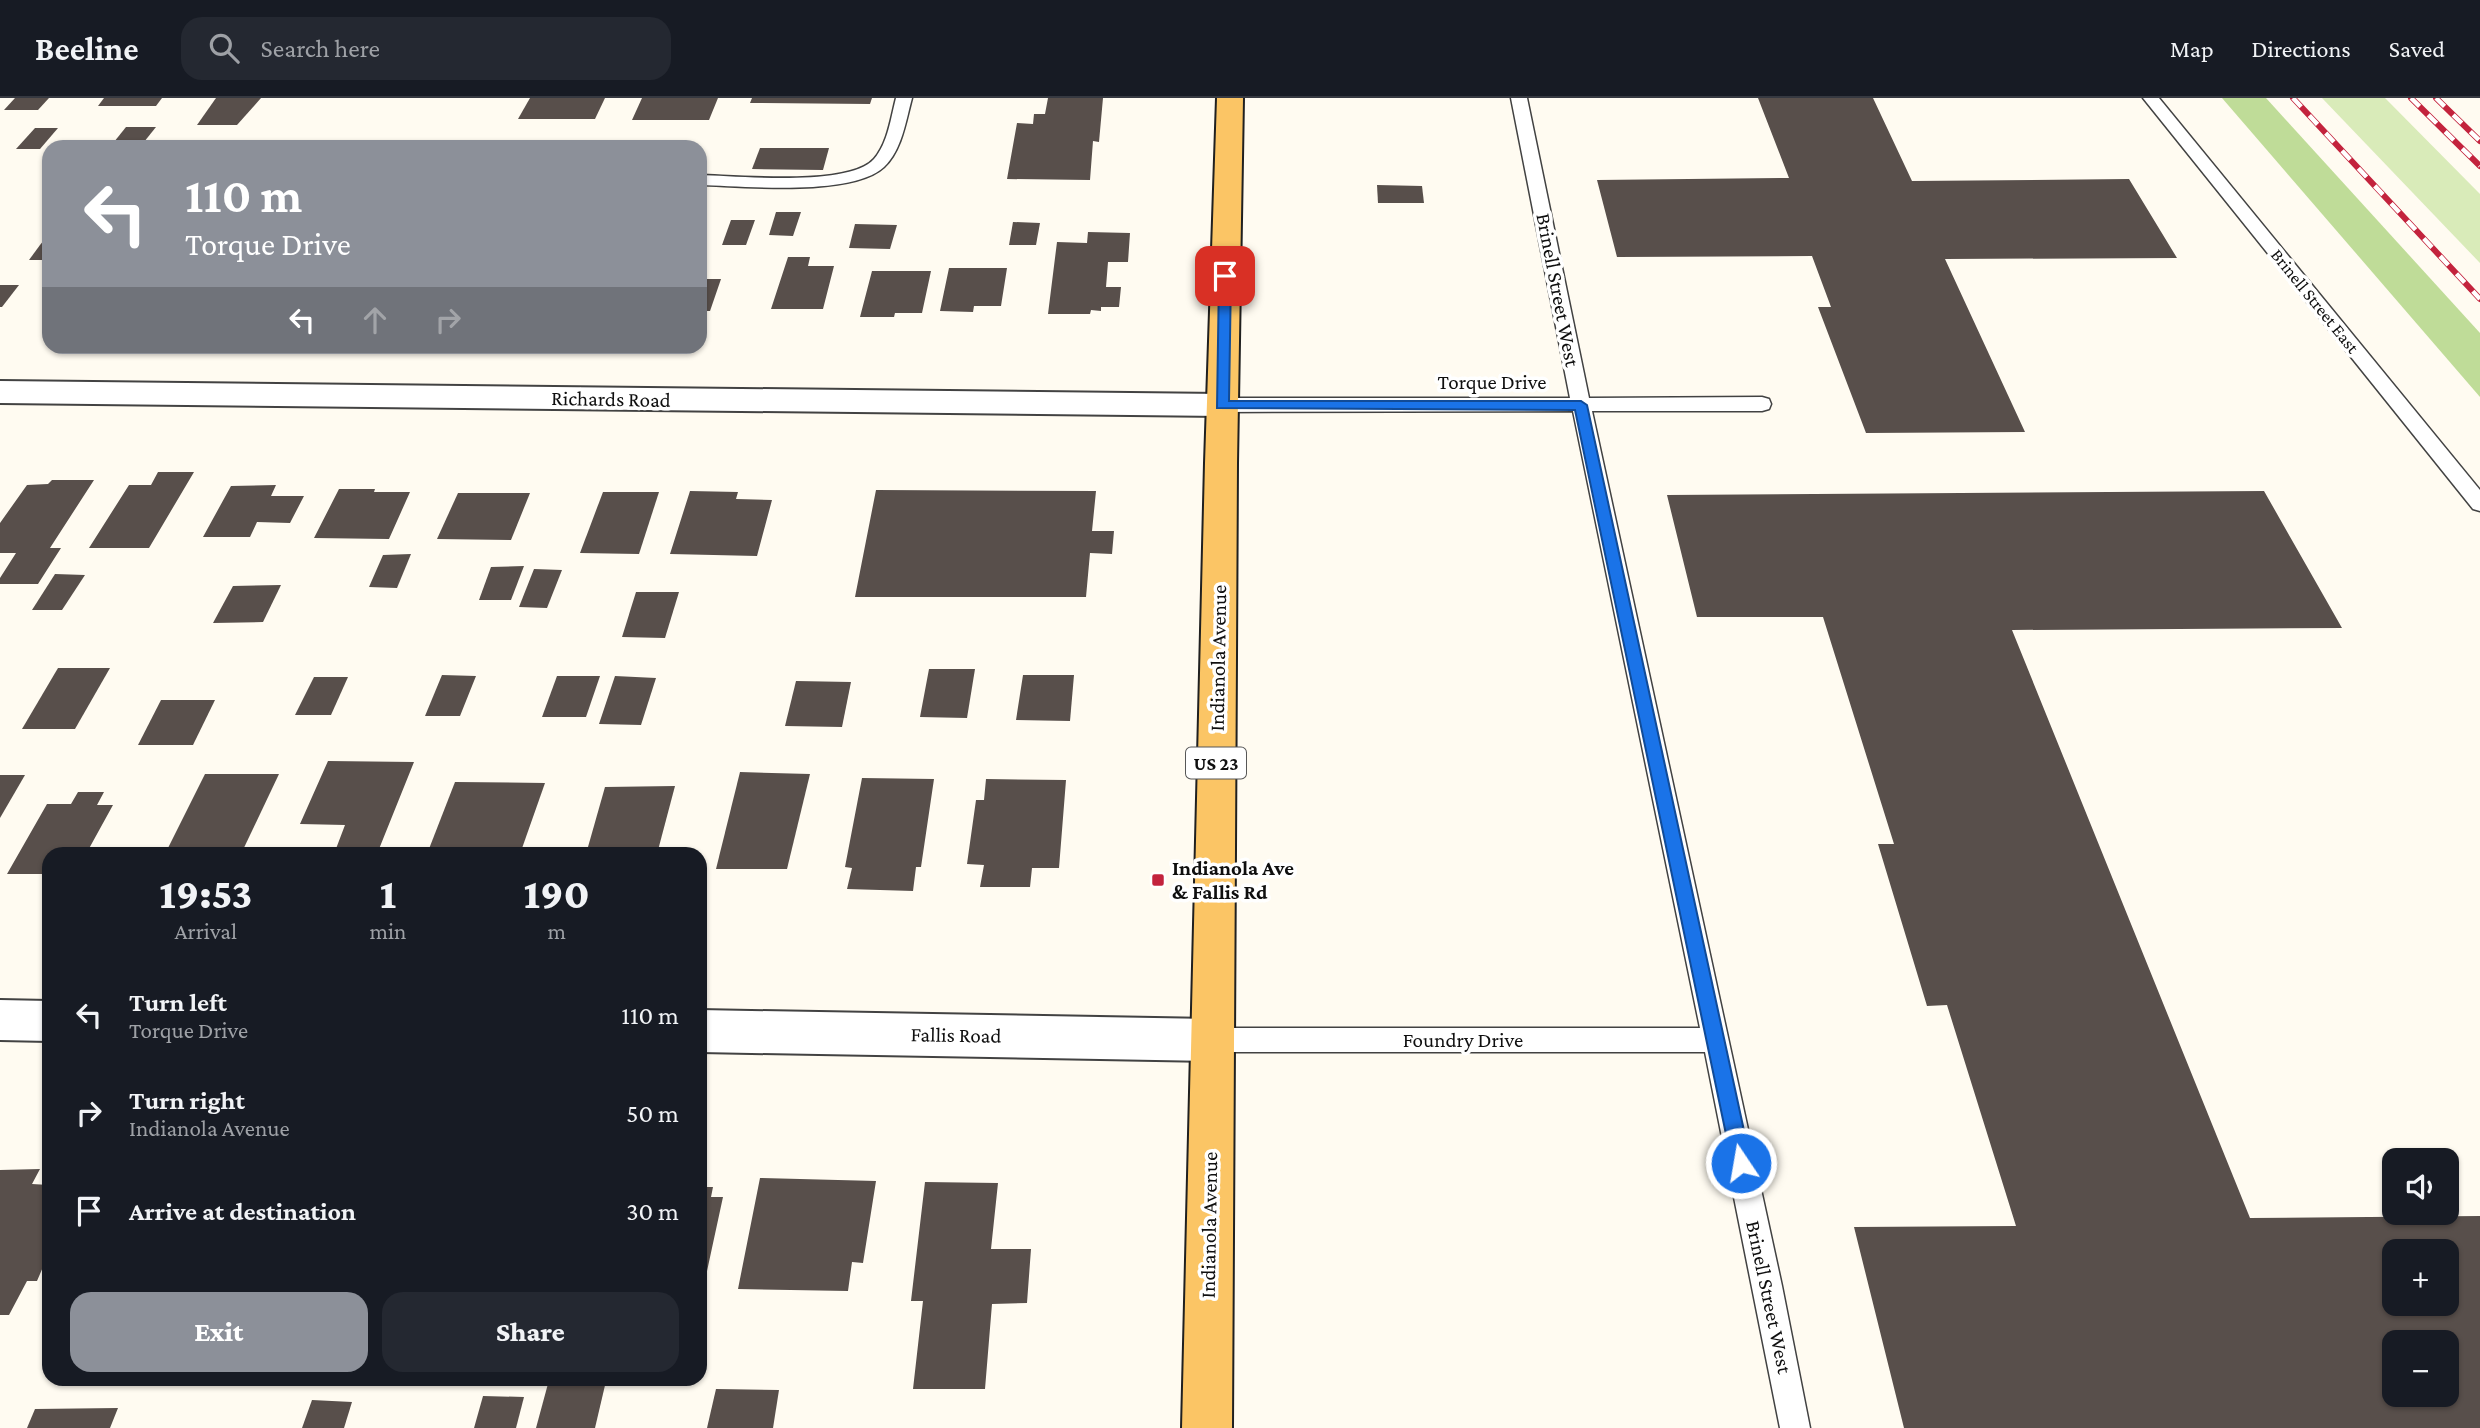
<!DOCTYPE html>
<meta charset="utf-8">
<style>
:root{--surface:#171b24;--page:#242831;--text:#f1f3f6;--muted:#9ea1a6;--line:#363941;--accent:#8c9099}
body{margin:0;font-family:"Crimson Pro",serif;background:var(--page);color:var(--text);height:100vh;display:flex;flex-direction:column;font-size:26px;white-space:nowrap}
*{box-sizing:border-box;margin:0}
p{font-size:23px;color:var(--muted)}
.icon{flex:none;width:38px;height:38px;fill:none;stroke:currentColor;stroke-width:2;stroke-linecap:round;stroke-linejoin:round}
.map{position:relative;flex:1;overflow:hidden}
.sheet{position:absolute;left:42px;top:749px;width:665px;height:539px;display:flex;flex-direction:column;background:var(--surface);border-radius:21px;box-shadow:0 2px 5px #0004}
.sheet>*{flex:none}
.banner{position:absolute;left:42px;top:42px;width:665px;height:214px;border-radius:21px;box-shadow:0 2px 5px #0004;background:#8c9099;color:#fff;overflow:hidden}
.controls{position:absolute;left:2382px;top:1050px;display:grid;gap:14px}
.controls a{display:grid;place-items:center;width:77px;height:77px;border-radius:14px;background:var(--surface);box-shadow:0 2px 5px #0004;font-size:35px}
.pin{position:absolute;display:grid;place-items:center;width:60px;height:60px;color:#fff;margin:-30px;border-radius:14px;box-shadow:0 4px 10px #0006}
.me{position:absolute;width:77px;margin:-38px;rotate:348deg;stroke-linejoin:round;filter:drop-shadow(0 0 5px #0008)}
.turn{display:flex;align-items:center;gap:24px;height:147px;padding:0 28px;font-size:32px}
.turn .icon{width:91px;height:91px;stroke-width:2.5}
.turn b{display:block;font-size:49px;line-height:60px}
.lanes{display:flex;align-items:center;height:66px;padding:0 28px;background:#0003;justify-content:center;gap:35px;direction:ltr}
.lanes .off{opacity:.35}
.eta{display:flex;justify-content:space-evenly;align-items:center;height:119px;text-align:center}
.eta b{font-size:42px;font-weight:800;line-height:49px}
.cta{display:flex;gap:14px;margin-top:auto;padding:14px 28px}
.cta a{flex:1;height:80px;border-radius:21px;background:var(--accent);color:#fff;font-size:28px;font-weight:800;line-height:80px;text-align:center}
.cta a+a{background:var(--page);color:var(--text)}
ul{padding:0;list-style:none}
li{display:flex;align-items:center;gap:21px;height:98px;padding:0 28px}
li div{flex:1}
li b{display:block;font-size:26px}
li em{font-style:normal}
header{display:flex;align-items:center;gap:42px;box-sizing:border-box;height:98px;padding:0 35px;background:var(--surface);border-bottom:2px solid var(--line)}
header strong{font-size:33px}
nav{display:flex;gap:38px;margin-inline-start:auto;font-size:24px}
.search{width:490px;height:63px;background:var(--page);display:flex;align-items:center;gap:18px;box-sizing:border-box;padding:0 24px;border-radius:21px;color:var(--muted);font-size:26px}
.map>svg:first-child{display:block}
.green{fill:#d9ebb9}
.forest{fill:#bfdc98}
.building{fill:#584f4b;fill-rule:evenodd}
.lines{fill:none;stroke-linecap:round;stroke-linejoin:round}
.lane-casing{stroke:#424242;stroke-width:3}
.street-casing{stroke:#424242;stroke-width:4}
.primary-casing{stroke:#202020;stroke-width:4}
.lane{fill:#fff;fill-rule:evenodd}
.street{fill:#fff;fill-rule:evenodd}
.primary{fill:#fbc565;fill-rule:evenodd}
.rail-casing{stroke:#c3233d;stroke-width:6}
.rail{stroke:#fff;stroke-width:4.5;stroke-dasharray:12;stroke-linecap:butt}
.route{fill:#1a73e8;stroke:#114b97;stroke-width:2}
.poi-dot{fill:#c3233d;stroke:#fff;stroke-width:2.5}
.labels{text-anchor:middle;stroke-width:7;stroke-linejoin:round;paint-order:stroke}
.far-street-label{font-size:18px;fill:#0f0f0f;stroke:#fff}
.shield{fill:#fff;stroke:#575757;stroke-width:2}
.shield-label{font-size:19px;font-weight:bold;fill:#0f0f0f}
.street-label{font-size:21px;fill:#0f0f0f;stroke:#fff}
.poi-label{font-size:21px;font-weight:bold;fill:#0f0f0f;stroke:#fff;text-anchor:start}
</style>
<header>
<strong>Beeline</strong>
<div class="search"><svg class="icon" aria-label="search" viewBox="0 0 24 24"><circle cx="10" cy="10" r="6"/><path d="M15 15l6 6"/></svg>Search here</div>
<nav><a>Map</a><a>Directions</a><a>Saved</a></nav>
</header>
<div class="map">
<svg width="2480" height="1330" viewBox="0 0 2480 1330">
<rect width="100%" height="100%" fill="#fffbf1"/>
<polygon class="green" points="2322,0 2385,0 2480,96 2480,165"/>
<polygon class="forest" points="2222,0 2266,0 2480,235 2480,299"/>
<g class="building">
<polygon points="15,0 49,0 38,12 4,12"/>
<polygon points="104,0 162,0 156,8 98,8"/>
<polygon points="216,0 261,0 237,27 197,27"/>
<polygon points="530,0 605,0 595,21 518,21"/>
<polygon points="642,0 718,0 709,22 632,22"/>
<polygon points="752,0 872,0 870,6 750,5"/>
<polygon points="1048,0 1103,0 1099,44 1093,43 1090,82 1007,81 1017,25 1033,26 1034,16 1045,16"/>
<polygon points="1758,0 1873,0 1912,83 2129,81 2177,160 1945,161 2025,334 1866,335 1818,209 1831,209 1812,158 1617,159 1597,82 1789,80"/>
<polygon points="126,29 156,29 140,49 110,49"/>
<polygon points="35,30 58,30 40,51 16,51"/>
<polygon points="373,46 409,46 444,47 443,49 371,49"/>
<polygon points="760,50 829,50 823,72 752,71"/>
<polygon points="1377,87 1422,88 1424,105 1378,105"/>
<polygon points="776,114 801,114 793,138 769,137"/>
<polygon points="731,122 755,122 746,147 722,147"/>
<polygon points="1013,124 1040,125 1036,147 1009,147"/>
<polygon points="855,126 897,127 890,151 849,150"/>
<polygon points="1088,134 1130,135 1128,164 1108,164 1106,189 1121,189 1119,209 1101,209 1101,213 1091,212 1090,216 1048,216 1057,144 1087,145"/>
<polygon points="49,136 49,162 29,162 40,147"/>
<polygon points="788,159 810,159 808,168 834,168 823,211 771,211"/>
<polygon points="949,170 1007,170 1001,208 974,208 973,214 940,213"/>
<polygon points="872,173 931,173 922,215 895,215 894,219 860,219"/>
<polygon points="700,181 721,181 710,213 700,213"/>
<polygon points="0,187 19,187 2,209 0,209"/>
<polygon points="158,374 194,374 149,450 89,450 129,387 151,387"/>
<polygon points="52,382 94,382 50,450 61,450 38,486 0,486 0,480 16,455 0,455 0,425 27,387 48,386"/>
<polygon points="276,387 271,398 304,398 290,425 257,424 250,439 203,439 231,388"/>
<polygon points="339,391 375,391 374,394 410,394 389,441 314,440"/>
<polygon points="876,392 1096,393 1092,433 1114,433 1112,456 1090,455 1086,499 855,499"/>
<polygon points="690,393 738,394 736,401 772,402 757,458 670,456"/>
<path d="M2264,393L2342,530L2012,532L2250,1120L2480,1118V1330H1904L1854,1129L2016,1128L1947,907L1927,908L1878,746H1894L1823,519H1697L1667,397ZM2394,1153H2446V1206H2394ZM2394,1244H2446V1297H2394Z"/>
<polygon points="603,394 659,394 639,456 580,455"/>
<polygon points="458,395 530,395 511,442 437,441"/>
<polygon points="411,456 397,490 369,489 383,457"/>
<polygon points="524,468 511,502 479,502 491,469"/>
<polygon points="534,471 562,472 547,510 519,509"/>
<polygon points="55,476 85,477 62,512 32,512"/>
<polygon points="281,487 263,524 213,525 233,488"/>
<polygon points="636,494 679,494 665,540 622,539"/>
<polygon points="58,570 110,570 75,631 22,631"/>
<polygon points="929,571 975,571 967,620 920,619"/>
<polygon points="442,577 476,578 460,618 425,618"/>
<polygon points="1023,577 1074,577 1070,623 1016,622"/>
<polygon points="557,578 600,578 586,619 542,619"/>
<polygon points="615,578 656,580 641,627 599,626"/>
<polygon points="314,579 348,579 331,617 295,617"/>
<polygon points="796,583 851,584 842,629 785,628"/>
<polygon points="161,602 215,602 193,647 138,647"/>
<polygon points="328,663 414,664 377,756 334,756 345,727 300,726"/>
<polygon points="740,674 810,676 787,771 716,771"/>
<polygon points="205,676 279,676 241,756 165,756"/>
<polygon points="0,677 25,677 0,720"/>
<polygon points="862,680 934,681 921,769 916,769 913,793 847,791 852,770 845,769"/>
<polygon points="986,681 1066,682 1059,770 1032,770 1030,789 980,789 984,767 967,766 976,702 984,702"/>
<polygon points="455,684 545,685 520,756 427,756"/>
<polygon points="675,688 657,756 586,756 605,689"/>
<polygon points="78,694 104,694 97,707 113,707 86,756 49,756 49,776 7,776 47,706 71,706"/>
<polygon points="40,1071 32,1086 49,1087 49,1155 37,1183 27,1183 9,1217 0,1217 0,1072"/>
<polygon points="760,1080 876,1083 863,1165 852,1164 848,1193 738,1191"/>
<polygon points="925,1084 998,1085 991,1151 1031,1151 1027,1205 992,1206 985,1291 913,1291 923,1203 911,1203"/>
<polygon points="700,1089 713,1089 711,1099 723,1099 704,1187 700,1187"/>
<polygon points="549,1282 606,1283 595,1330 536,1330"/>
<polygon points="716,1291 779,1292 773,1330 707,1330"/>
<polygon points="483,1298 524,1299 516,1330 474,1330"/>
<polygon points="312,1302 352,1304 344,1330 302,1330"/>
<polygon points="118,1310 110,1330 27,1330 35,1311"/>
</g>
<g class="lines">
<g class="lane-casing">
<g id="lane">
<path d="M896,0H912C906,22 902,52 884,69C852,99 743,88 700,87V77C738,78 849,89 874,61C888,45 891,19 896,0Z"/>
<polygon points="1511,0 1527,0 1589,300 1762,299 1769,301 1771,306 1769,311 1762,313 1592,313 1782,1188 1810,1330 1780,1330 1705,954 1211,954 1202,951 1198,942 1202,933 1211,930 1700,930 1573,313 1222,314 1215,312 1213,307 1215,302 1222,300 1570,300"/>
<polygon points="2143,0 2159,0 2480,392 2480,413 2473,411"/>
</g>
</g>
<g class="street-casing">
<g id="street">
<polygon points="0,283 1222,296 1233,299 1238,307 1233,315 1222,318 0,305"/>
<polygon points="0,902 49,903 49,943 0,942"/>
<polygon points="700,912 1211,921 1226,927 1233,942 1226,957 1211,963 700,954"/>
</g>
</g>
<g class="primary-casing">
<polygon id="primary" points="1217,0 1243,0 1237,365 1232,1330 1182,1330 1205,365"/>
</g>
<use href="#lane" class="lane"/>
<use href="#street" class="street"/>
<use href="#primary" class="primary"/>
<g class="rail-casing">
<g id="rail">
<polyline points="2293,0 2480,201"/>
<polyline points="2411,0 2480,68"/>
<polyline points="2436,0 2480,43"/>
</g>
</g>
<use href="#rail" class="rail"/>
</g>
<polygon class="route" points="1225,175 1231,178 1229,303 1581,303 1587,307 1751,1065 1748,1072 1741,1074 1734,1072 1732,1065 1575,312 1217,310 1219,178"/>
<rect class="poi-dot" x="1151" y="775" width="14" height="14" rx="3.5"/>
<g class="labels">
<g class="far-street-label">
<text transform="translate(2315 203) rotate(51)" y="6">Brinell Street East</text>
</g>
<rect class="shield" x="1186" y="649.5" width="60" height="31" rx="5"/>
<g class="shield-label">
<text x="1216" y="672">US 23</text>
</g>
<g class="street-label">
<text transform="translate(1558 192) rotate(79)" y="7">Brinell Street West</text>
<text x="1492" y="291">Torque Drive</text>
<text transform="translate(611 301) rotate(1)" y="7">Richards Road</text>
<text transform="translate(1218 560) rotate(-89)" y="7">Indianola Avenue</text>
<text transform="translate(956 937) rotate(1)" y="7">Fallis Road</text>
<text x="1463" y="949">Foundry Drive</text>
<text transform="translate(1209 1127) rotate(-89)" y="7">Indianola Avenue</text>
<text transform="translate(1769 1199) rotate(78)" y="7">Brinell Street West</text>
</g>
<g class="poi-label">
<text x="1172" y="777">Indianola Ave<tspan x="1172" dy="24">&amp; Fallis Rd</tspan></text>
</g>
</g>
</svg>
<div class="controls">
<a><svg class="icon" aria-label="sound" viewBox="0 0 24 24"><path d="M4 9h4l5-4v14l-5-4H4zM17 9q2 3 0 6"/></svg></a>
<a>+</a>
<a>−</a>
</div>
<div class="pin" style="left:1225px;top:178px;background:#d93025"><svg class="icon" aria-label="arrive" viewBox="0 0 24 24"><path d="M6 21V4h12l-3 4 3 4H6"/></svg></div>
<svg class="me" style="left:1741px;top:1065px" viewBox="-20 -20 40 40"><circle r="17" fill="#1a73e8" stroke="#fff" stroke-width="3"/><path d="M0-11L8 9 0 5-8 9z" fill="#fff"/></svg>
<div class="banner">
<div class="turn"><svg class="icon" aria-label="left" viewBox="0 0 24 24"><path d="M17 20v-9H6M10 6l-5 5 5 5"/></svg><div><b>110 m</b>Torque Drive</div></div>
<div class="lanes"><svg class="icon" aria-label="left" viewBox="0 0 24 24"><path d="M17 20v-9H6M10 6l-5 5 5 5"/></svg><svg class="icon off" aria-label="ahead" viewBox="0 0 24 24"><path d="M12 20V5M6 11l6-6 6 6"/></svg><svg class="icon off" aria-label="right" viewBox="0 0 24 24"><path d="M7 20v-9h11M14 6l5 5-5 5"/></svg></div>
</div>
<section class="sheet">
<div class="eta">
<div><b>19:53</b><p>Arrival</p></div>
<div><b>1</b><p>min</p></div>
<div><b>190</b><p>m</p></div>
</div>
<ul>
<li><svg class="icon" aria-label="left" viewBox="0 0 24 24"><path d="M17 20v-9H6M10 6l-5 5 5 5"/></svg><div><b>Turn left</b><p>Torque Drive</p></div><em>110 m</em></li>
<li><svg class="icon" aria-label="right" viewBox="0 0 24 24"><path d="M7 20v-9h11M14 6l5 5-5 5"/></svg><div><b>Turn right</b><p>Indianola Avenue</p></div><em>50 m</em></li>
<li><svg class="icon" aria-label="arrive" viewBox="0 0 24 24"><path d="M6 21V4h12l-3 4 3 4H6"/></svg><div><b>Arrive at destination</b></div><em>30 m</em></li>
</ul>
<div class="cta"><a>Exit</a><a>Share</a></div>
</section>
</div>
